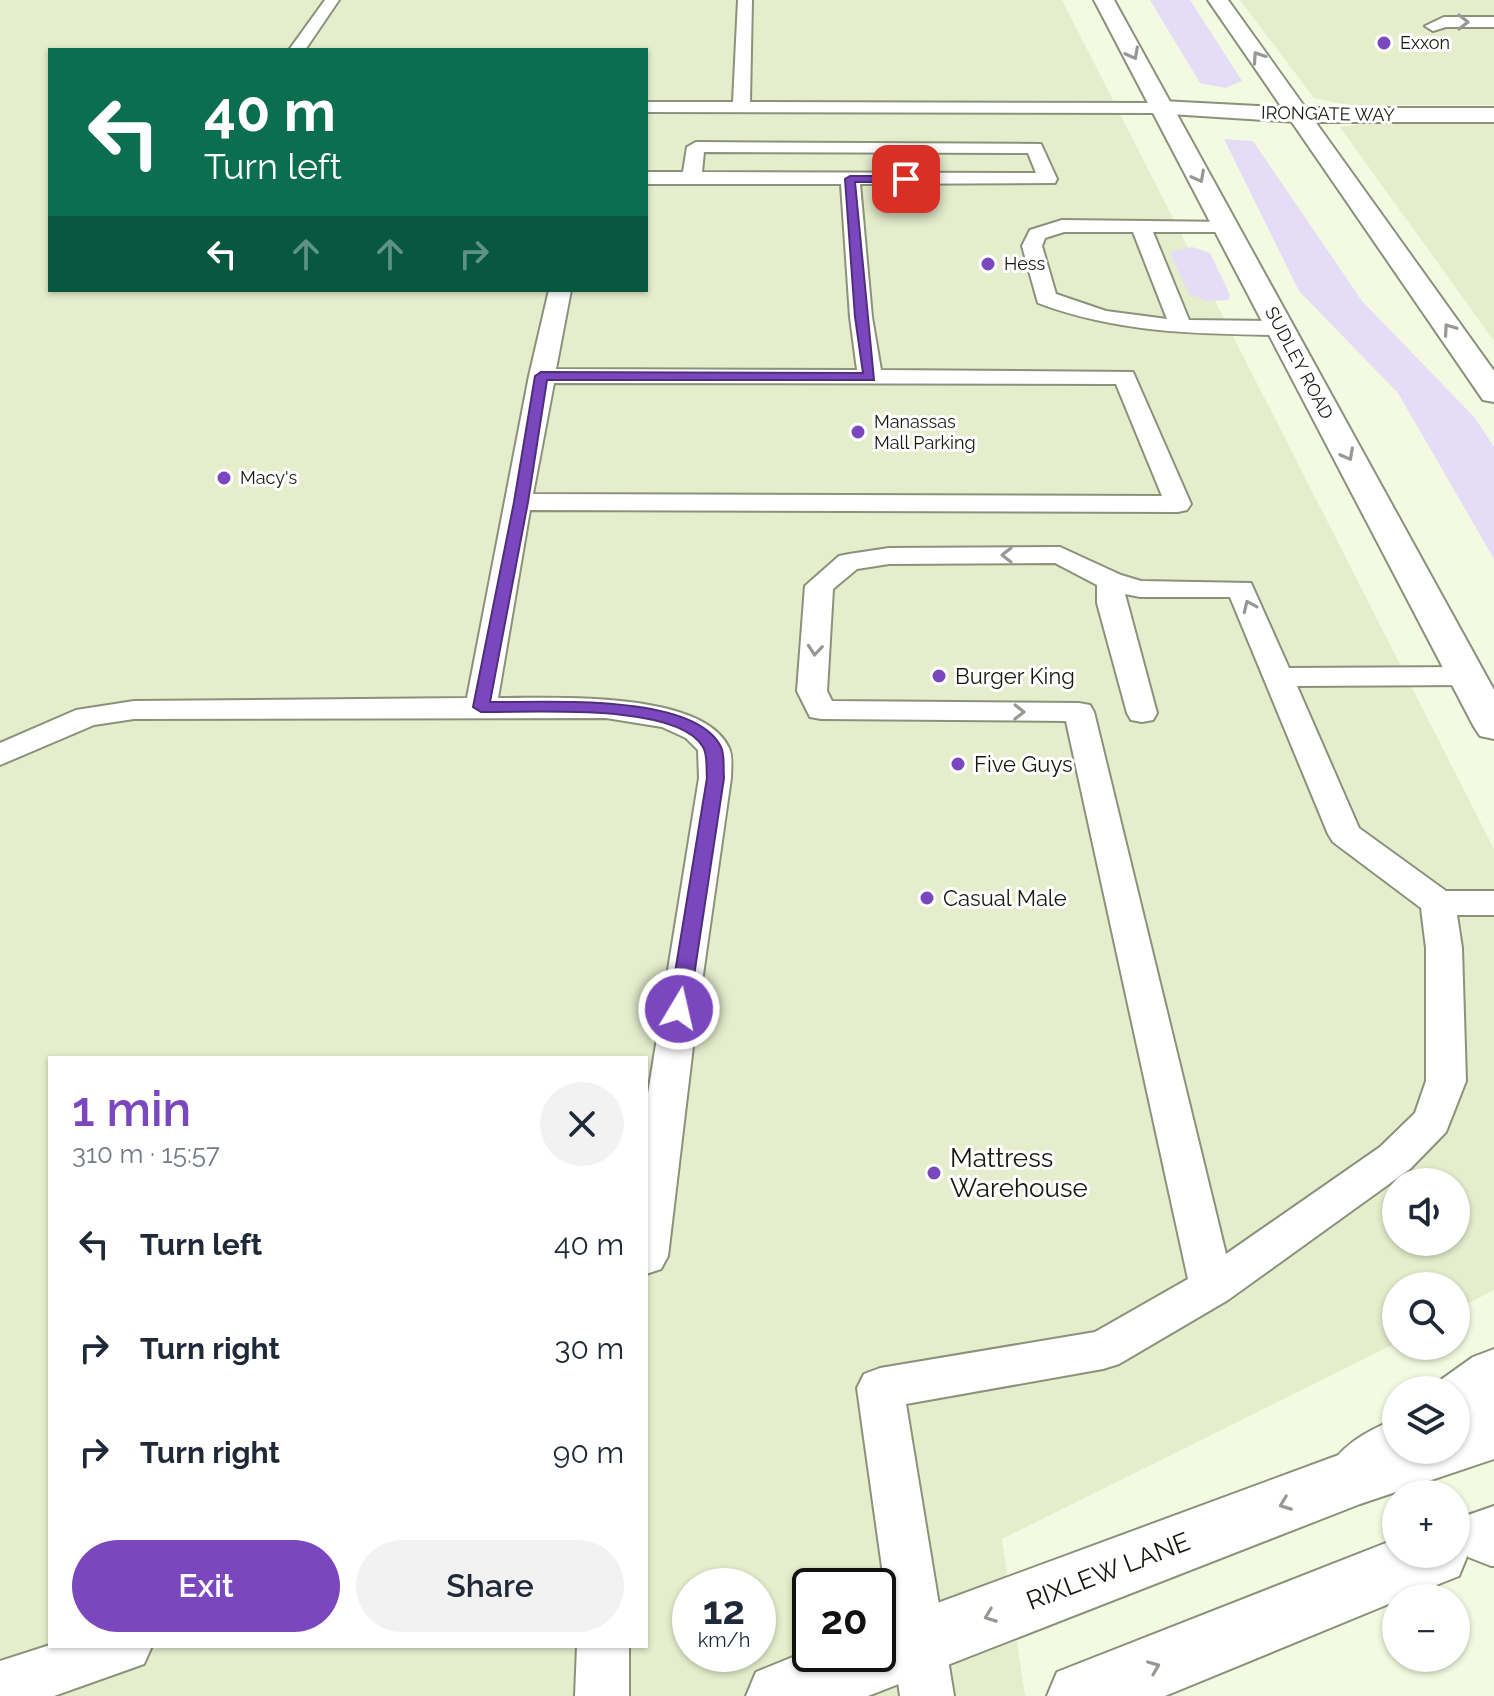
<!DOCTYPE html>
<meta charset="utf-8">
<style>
:root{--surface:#fff;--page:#f2f2f3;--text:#1f2937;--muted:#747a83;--accent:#7a47be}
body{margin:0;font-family:Raleway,sans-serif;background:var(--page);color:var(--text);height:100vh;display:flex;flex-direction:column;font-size:30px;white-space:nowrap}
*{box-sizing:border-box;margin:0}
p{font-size:26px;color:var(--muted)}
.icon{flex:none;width:44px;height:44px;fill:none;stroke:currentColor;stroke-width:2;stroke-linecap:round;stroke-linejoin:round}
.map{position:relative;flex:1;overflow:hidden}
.sheet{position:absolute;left:48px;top:1056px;width:600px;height:592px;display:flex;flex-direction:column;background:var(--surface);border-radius:0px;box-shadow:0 2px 6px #0004}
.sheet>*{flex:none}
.top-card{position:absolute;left:48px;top:48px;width:600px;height:244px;border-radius:0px;box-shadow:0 2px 6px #0004;background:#0b6e4f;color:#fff;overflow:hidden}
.buttons{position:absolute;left:1382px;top:1168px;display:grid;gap:16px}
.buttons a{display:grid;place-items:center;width:88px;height:88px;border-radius:50%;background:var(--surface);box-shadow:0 2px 6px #0004;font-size:40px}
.speed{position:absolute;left:672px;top:1568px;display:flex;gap:16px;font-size:40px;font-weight:700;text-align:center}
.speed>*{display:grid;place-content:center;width:104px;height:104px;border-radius:50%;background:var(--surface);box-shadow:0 2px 6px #0004;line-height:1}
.speed small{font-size:20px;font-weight:400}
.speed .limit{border:4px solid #111;border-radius:12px;background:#fff;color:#111}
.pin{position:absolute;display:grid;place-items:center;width:68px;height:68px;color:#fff;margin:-34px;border-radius:16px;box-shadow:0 4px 12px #0006}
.me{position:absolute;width:88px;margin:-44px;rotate:9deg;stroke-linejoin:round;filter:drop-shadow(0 0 6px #0008)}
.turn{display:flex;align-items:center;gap:28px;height:168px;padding:0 24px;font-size:36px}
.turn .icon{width:104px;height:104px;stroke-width:2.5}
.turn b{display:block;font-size:56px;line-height:68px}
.lanes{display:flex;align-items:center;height:76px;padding:0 24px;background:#0003;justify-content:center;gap:40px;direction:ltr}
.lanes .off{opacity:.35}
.round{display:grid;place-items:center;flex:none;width:84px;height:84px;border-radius:42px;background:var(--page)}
.headline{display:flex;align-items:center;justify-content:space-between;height:136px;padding:0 24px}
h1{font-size:48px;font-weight:600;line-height:60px;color:var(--accent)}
.primary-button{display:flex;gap:16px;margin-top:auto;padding:16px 24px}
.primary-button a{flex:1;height:92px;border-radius:48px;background:var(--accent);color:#fff;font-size:32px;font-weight:600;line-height:92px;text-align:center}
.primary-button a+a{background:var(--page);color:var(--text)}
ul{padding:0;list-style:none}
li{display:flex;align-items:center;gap:24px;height:104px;padding:0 24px}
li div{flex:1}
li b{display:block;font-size:30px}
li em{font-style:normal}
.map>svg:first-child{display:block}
.built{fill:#e5edcd;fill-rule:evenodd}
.green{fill:#e5dcf8}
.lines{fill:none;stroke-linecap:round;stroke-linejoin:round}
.service-casing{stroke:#8b917a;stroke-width:4}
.minor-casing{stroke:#8b917a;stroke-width:4}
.tertiary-casing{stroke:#8b917a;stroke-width:4}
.primary-casing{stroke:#8b917a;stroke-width:4}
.service{fill:#fff;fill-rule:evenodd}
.minor{fill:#fff;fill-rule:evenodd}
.tertiary{fill:#fff;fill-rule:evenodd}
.primary{fill:#fff;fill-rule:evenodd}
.oneway{stroke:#979894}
.route{fill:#7a47be;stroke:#4f2e7c;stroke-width:2}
.poi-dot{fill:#7a47be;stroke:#fff;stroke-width:3}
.labels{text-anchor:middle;stroke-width:6;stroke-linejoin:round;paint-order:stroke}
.far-poi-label{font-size:18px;fill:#171911;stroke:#fff;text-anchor:start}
.far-street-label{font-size:18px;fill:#171911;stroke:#fff}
.poi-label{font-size:22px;fill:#171911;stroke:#fff;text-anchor:start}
.near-poi-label{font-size:26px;fill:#171911;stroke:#fff;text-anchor:start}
.near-street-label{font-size:26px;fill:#171911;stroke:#fff}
</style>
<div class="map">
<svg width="1494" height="1696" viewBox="0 0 1494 1696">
<rect width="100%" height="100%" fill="#f3fae1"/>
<g class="built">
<path d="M0,0H1062L1494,849V1290L1456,1310V1286H1396V1343L1002,1539L1025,1696H0ZM50,50H646V290H50ZM50,1058H646V1646H50ZM1396,1182H1456V1242H1396ZM690,1586H758V1654H690ZM810,1586H878V1654H810Z"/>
<polygon points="1240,0 1494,0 1494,105 1348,105 1314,98"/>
<polygon points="1385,121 1494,123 1494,341 1340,127"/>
</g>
<g class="green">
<polygon points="1150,0 1190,0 1242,81 1225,88 1200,83"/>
<polygon points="1224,139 1253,141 1362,301 1475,418 1494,447 1494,559 1398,393 1299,291"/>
<polygon points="1192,247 1210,253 1230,295 1228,300 1208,301 1189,294 1171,255 1172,251"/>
</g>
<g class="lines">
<g class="service-casing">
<g id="service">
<polygon points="325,0 339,0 305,50 289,50"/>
<polygon points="738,0 752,0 750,102 1162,103 1171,108 1162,113 646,112 646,102 733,102"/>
<polygon points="1444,17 1494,17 1494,27 1446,27 1433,31 1425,26"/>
<path d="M696,142L1041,144L1057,179L1055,183L860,184L872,317L881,370L1133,372L1191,504L1187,510L1178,512L530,510L498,698C552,698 703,690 729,748C733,757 731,768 731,778L694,1038L668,1256L661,1269L646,1274V1106L699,778L698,750L686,738L662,727L606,718L134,719L94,725L0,765V743L76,710L134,701L467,698L529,376L549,290H571L556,369L857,370L850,317L841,184H646V172H683L687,147ZM704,152L1028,153L1036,173L702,172ZM554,383L1116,384L1162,496L533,494Z"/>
<path d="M1062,220L1232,222L1235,226L1232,230L1225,232H1153L1189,320L1280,321L1291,328L1280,335C1196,334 1118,333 1038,303L1022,246L1030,230ZM1064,232H1133L1167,319L1106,311L1056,294L1042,246L1045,238Z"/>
<path d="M1060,547L1121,575L1141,581L1251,583L1289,668L1467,667L1478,670L1482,676L1478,682L1467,685L1297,686L1359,828L1446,891H1494V915H1457L1462,948L1466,1081L1446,1132L1410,1169L1228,1300L1119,1364L1103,1369L906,1404L954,1696H900L857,1388L864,1374L880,1368L1095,1332L1188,1279L1066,721L821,719L810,717L797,691L805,586L839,556L849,554L889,548ZM1055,563L1097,585V603L1127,713L1131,720L1142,722L1153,720L1157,713L1125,594L1140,597H1230L1328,834L1333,842L1421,908L1426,948V1081L1415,1113L1380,1147L1226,1254L1094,712L1090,705L1079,703L832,701L827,691L833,589L857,569L889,564Z"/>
<polygon points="50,1645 50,1646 152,1646 144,1664 54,1696 0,1696 0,1661"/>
<polygon points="577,1646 629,1646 629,1696 575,1696"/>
</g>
</g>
<g class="minor-casing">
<polygon id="minor" points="1162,101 1297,108 1494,108 1494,122 1297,122 1154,113 1151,108"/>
</g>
<g class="tertiary-casing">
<g id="tertiary">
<polygon points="1494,1405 1494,1459 1360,1504 868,1696 746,1696 756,1672 810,1650 810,1654 878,1654 878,1625 1355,1449 1396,1436 1396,1450 1456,1450 1456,1416"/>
<polygon points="1456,1531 1468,1554 1459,1576 1404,1598 1396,1598 1396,1601 1165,1696 1047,1696 1057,1672 1396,1539 1396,1554 1456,1554"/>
</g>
</g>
<g class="primary-casing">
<g id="primary">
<polygon points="1094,0 1114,0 1494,690 1494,739 1480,736 1474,727"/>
<polygon points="1208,0 1228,0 1494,371 1494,402 1483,400"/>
<polygon points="1494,1349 1494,1409 1477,1422 1456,1430 1456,1390 1432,1390 1435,1384 1473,1357"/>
<path d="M1396,1419V1450H1425C1413,1478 1383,1495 1355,1505L1333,1497L1324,1477C1337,1447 1366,1431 1396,1419Z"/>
<polygon points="1494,1506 1494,1566 1491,1566 1468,1557 1459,1536 1468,1515"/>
</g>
</g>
<use href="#service" class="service"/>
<use href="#minor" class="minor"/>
<use href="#tertiary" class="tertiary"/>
<use href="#primary" class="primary"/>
</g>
<defs><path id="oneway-chevron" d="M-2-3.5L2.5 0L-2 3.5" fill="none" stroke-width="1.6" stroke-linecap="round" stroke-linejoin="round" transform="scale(2)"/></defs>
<g class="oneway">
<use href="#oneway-chevron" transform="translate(1463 22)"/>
<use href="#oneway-chevron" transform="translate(1133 54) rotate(62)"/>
<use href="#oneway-chevron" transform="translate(1258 57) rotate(-124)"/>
<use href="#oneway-chevron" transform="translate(1199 177) rotate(62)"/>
<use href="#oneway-chevron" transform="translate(1449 329) rotate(-125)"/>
<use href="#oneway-chevron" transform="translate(1348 455) rotate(62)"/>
<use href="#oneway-chevron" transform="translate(1007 555) rotate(180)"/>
<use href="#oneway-chevron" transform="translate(1249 606) rotate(-114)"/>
<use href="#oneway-chevron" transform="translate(815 650) rotate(95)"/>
<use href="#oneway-chevron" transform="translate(1019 712) rotate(1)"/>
<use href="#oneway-chevron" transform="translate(1285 1504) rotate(159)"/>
<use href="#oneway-chevron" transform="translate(990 1616) rotate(159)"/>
<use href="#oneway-chevron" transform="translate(1154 1667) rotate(-22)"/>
</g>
<path class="route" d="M850,176H906L911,179L906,182H855L874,380H547L528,502L490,702C543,703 694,692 721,747C725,755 723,769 724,778L689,1009L687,1014H672L669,1009L707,778C706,769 708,755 703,747C677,702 530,713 481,712L473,707L514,502L535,376L541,372L863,373L855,317L845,179Z"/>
<g class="poi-dot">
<circle cx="1384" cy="43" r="8"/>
<circle cx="988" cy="264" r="8"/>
<circle cx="858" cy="432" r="8"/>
<circle cx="224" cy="478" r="8"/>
<circle cx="939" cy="676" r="8"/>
<circle cx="958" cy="764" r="8"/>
<circle cx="927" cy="898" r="8"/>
<circle cx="934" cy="1173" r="8"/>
</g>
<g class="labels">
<g class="far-poi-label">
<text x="1400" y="49">Exxon</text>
<text x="1004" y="270">Hess</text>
<text x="874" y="428">Manassas<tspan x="874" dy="21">Mall Parking</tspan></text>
<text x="240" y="484">Macy's</text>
</g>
<g class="far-street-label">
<text transform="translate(1328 114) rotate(1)" y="6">IRONGATE WAY</text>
<text transform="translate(1299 363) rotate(62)" y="6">SUDLEY ROAD</text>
</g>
<g class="poi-label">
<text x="955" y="684">Burger King</text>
<text x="974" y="772">Five Guys</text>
<text x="943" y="906">Casual Male</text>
</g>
<g class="near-poi-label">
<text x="950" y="1167">Mattress<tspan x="950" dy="30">Warehouse</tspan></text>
</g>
<g class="near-street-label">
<text transform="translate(1108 1571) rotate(-21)" y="9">RIXLEW LANE</text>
</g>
</g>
</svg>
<div class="buttons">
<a><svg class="icon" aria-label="sound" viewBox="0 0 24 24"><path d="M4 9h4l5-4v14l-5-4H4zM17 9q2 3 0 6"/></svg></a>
<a><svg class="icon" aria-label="search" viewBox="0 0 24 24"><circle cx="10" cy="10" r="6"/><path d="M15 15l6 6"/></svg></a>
<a><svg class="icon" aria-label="layers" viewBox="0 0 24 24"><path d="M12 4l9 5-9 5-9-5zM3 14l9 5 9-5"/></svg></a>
<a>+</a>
<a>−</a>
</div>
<div class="speed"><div>12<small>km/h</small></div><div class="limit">20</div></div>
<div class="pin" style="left:906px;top:179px;background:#d93025"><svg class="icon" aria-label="arrive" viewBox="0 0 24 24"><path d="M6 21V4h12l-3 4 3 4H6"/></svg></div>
<svg class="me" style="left:679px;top:1009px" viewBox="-20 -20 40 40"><circle r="17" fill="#7a47be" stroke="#fff" stroke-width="3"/><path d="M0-11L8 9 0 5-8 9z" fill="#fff"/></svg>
<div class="top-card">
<div class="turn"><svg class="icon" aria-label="left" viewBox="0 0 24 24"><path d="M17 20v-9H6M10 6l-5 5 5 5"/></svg><div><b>40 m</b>Turn left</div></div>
<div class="lanes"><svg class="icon" aria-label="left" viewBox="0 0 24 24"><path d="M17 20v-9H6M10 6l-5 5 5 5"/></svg><svg class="icon off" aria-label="ahead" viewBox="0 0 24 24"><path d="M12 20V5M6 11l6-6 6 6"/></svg><svg class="icon off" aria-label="ahead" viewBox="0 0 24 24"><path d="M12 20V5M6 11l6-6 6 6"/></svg><svg class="icon off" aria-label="right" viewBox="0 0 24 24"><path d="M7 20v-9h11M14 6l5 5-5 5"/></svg></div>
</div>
<section class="sheet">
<div class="headline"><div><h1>1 min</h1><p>310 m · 15:57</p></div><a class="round"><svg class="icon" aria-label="close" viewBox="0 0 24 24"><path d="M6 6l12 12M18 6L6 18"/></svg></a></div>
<ul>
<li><svg class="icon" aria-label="left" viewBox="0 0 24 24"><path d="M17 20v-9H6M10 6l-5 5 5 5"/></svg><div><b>Turn left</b></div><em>40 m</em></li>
<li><svg class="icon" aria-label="right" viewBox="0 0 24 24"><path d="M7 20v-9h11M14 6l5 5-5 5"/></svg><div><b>Turn right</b></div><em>30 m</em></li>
<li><svg class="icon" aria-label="right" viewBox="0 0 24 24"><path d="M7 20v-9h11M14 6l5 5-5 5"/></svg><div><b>Turn right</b></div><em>90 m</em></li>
</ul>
<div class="primary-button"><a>Exit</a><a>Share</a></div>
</section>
</div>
